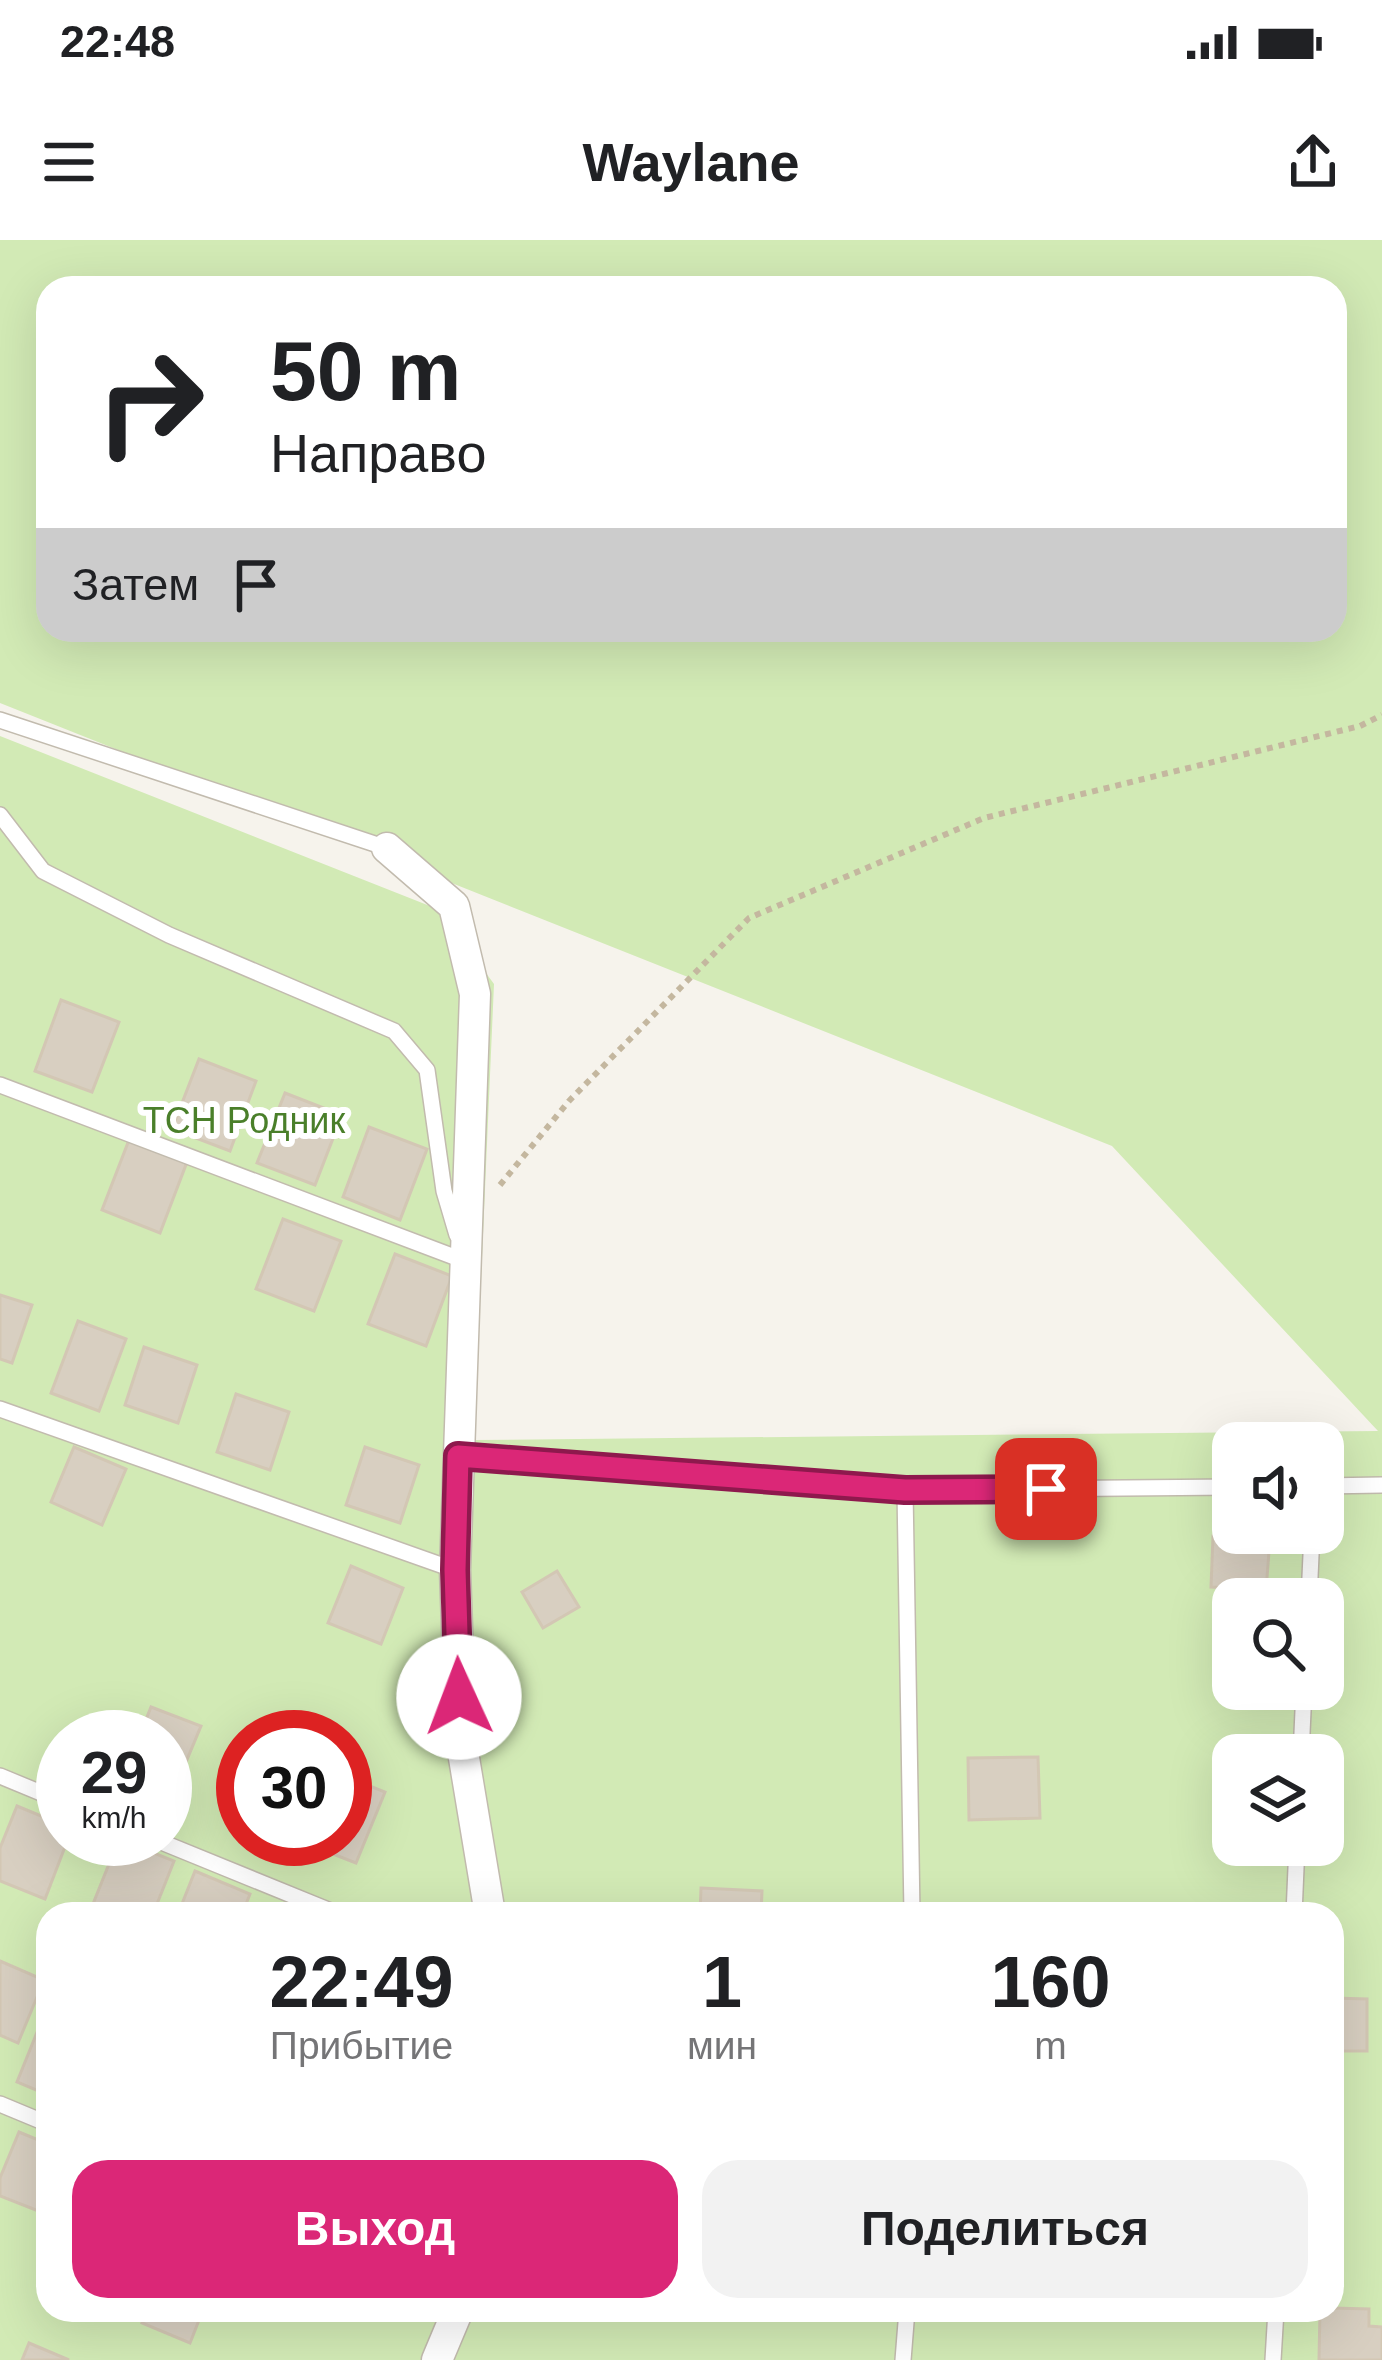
<!DOCTYPE html>
<html lang="ru">
<meta charset="utf-8">
<style>
:root{--surface:#fff;--page:#f2f2f2;--text:#202124;--muted:#757577;--accent:#db2777}
body{margin:0;font-family:Helvetica,sans-serif;background:var(--page);color:var(--text);height:100vh;display:flex;flex-direction:column;font-size:45px;white-space:nowrap}
*{box-sizing:border-box;margin:0}
p{font-size:39px;color:var(--muted)}
.icon{flex:none;width:66px;height:66px;fill:none;stroke:currentColor;stroke-width:2;stroke-linecap:round;stroke-linejoin:round}
.map{position:relative;flex:1;overflow:hidden}
.side{position:absolute;left:36px;top:1662px;width:1308px;height:420px;display:flex;flex-direction:column;background:var(--surface);border-radius:36px;box-shadow:0 12px 48px #0002}
.side>*{flex:none}
.hud{position:absolute;left:36px;top:36px;width:1311px;height:366px;border-radius:36px;box-shadow:0 12px 48px #0002;background:#fff;color:var(--text);overflow:hidden}
.fabs{position:absolute;left:1212px;top:1182px;display:grid;gap:24px}
.fabs a{display:grid;place-items:center;width:132px;height:132px;border-radius:24px;background:var(--surface);box-shadow:0 12px 48px #0002;font-size:60px}
.speed{position:absolute;left:36px;top:1470px;display:flex;gap:24px;font-size:60px;font-weight:700;text-align:center}
.speed>*{display:grid;place-content:center;width:156px;height:156px;border-radius:50%;background:var(--surface);box-shadow:0 12px 48px #0002;line-height:1}
.speed small{font-size:30px;font-weight:400}
.speed .limit{border:18px solid #d22;background:#fff;color:#111}
.pin{position:absolute;display:grid;place-items:center;width:102px;height:102px;color:#fff;margin:-51px;border-radius:24px;box-shadow:0 6px 18px #0006}
.me{position:absolute;width:132px;margin:-66px;rotate:358deg;stroke-linejoin:round;filter:drop-shadow(0 0 9px #0008)}
.turn{display:flex;align-items:center;gap:42px;height:252px;padding:0 36px;font-size:54px}
.turn .icon{width:156px;height:156px;stroke-width:2.5}
.turn b{display:block;font-size:84px;line-height:102px}
.then{display:flex;align-items:center;height:114px;padding:0 36px;background:#0003;gap:24px;font-size:45px}
.eta{display:flex;justify-content:space-evenly;align-items:center;height:204px;text-align:center}
.eta b{font-size:72px;font-weight:700;line-height:84px}
.action{display:flex;gap:24px;margin-top:auto;padding:24px 36px}
.action a{flex:1;height:138px;border-radius:36px;background:var(--accent);color:#fff;font-size:48px;font-weight:700;line-height:138px;text-align:center}
.action a+a{background:var(--page);color:var(--text)}
.status{display:flex;justify-content:space-between;align-items:center;height:84px;padding:0 60px;background:var(--surface);direction:ltr}
.status svg{height:33px;fill:currentColor}
header{display:flex;justify-content:space-between;align-items:center;height:156px;padding:0 36px;background:var(--surface);font-size:54px;font-weight:700}
.map>svg:first-child{display:block}
.green{fill:#d2eab5;fill-rule:evenodd}
.building{fill:#d8cfc1;stroke:#d3c7b4;stroke-width:3}
.lines{fill:none;stroke-linecap:round;stroke-linejoin:round}
.service-casing{stroke:#c2bbae;stroke-width:18}
.minor-casing{stroke:#c2bbae;stroke-width:33}
.path{stroke:#c4b79f;stroke-width:6;stroke-dasharray:6 6;stroke-linecap:butt}
.service{stroke:#fff;stroke-width:15}
.minor{stroke:#fff;stroke-width:30}
.route-casing{stroke:#8e194d;stroke-width:30}
.route{stroke:#db2777;stroke-width:21}
.labels{text-anchor:middle;stroke-width:12;stroke-linejoin:round;paint-order:stroke}
.park-label{font-size:36px;fill:#4a7f2a;stroke:#fff}
</style>
<div class="status"><b>22:48</b><svg viewBox="0 0 49 12"><path d="M0 12V9h3v3zM5 12V6h3v6zM10 12V3h3v9zM15 12V0h3v12zM26 1h20v11H26zM47 4h2v5h-2z"/></svg></div>
<header><svg class="icon" aria-label="menu" viewBox="0 0 24 24"><path d="M4 6h16M4 12h16M4 18h16"/></svg>Waylane<svg class="icon" aria-label="share" viewBox="0 0 24 24"><path d="M12 15V3M7 8l5-5 5 5M5 13v7h14v-7"/></svg></header>
<div class="map">
<svg width="1382" height="2120" viewBox="0 0 1382 2120">
<rect width="100%" height="100%" fill="#f6f3ec"/>
<path class="green" d="M0,0H1382V2120H0V496L440,670L494,744L474,1200L1378,1191L1112,906L0,463ZM48,48H1335V390H48ZM1233,1203H1323V1293H1233ZM1233,1359H1323V1449H1233ZM63,1497H165V1599H63ZM243,1497H345V1599H243ZM1233,1515H1323V1605H1233ZM48,1674H1332V2070H48Z"/>
<g class="building">
<polygon points="61,760 119,782 92,852 35,831"/>
<polygon points="199,819 256,841 230,911 172,889"/>
<polygon points="285,853 342,875 315,945 257,923"/>
<polygon points="369,887 427,909 400,980 343,957"/>
<polygon points="129,900 187,922 160,993 102,970"/>
<polygon points="283,979 341,1001 314,1071 256,1049"/>
<polygon points="395,1014 452,1036 426,1106 368,1084"/>
<polygon points="0,1055 32,1065 12,1123 0,1119"/>
<polygon points="78,1081 126,1099 99,1171 51,1153"/>
<polygon points="144,1107 197,1125 178,1183 125,1165"/>
<polygon points="236,1154 289,1172 270,1230 217,1212"/>
<polygon points="74,1207 126,1229 102,1285 51,1262"/>
<polygon points="365,1207 419,1225 400,1283 346,1265"/>
<polygon points="1213,1296 1270,1299 1266,1350 1211,1347"/>
<polygon points="351,1326 403,1348 381,1404 328,1383"/>
<polygon points="557,1331 579,1367 543,1388 522,1352"/>
<polygon points="151,1467 201,1486 171,1558 165,1556 165,1497 139,1497"/>
<polygon points="243,1515 243,1576 222,1567"/>
<polygon points="1038,1517 1040,1578 969,1580 968,1518"/>
<polygon points="345,1536 385,1552 356,1623 307,1604 309,1599 345,1599"/>
<polygon points="17,1566 63,1585 63,1599 68,1599 45,1659 0,1641 0,1608"/>
<polygon points="119,1599 174,1621 153,1674 104,1674 91,1669"/>
<polygon points="195,1631 250,1654 242,1674 178,1674"/>
<polygon points="701,1648 762,1651 761,1674 700,1674"/>
<polygon points="0,1721 44,1740 18,1803 0,1795"/>
<polygon points="1332,1758 1367,1759 1367,1811 1332,1811"/>
<polygon points="46,1770 48,1771 48,1855 17,1842"/>
<polygon points="19,1892 48,1904 48,1956 41,1972 0,1956 0,1938"/>
<polygon points="1332,2068 1369,2069 1369,2086 1382,2087 1382,2120 1319,2120 1320,2070"/>
<polygon points="148,2070 203,2070 190,2103 142,2083"/>
<polygon points="29,2103 69,2120 22,2120"/>
</g>
<g class="lines">
<g class="service-casing">
<g id="service">
<polyline points="0,480 387,608"/>
<polyline points="0,575 43,631 169,695 394,791 427,830 444,951 457,995"/>
<polyline points="0,845 465,1021"/>
<polyline points="0,1169 455,1330"/>
<polyline points="458,1217 905,1250 1233,1247"/>
<polyline points="1323,1246 1382,1245"/>
<polyline points="905,1250 912,1674"/>
<polyline points="1309,1359 1312,1293"/>
<polyline points="1301,1515 1304,1449"/>
<polyline points="0,1536 63,1562"/>
<polyline points="154,1599 338,1674"/>
<polyline points="1294,1674 1297,1605"/>
<polyline points="0,1864 48,1884"/>
<polyline points="903,2120 907,2070"/>
<polyline points="1273,2120 1276,2070"/>
</g>
</g>
<g class="minor-casing">
<g id="minor">
<polyline points="387,608 454,666 475,754 455,1330 461,1500 490,1674"/>
<polyline points="437,2120 458,2070"/>
</g>
</g>
<polyline class="path" points="500,945 569,861 749,678 984,578 1360,486 1382,475"/>
<use href="#service" class="service"/>
<use href="#minor" class="minor"/>
</g>
<g class="lines">
<g class="route-casing">
<polyline id="route" points="459,1457 455,1330 458,1216 905,1250 1046,1249"/>
</g>
<use href="#route" class="route"/>
</g>
<g class="labels">
<g class="park-label">
<text x="244" y="893">ТСН Родник</text>
</g>
</g>
</svg>
<div class="fabs">
<a><svg class="icon" aria-label="sound" viewBox="0 0 24 24"><path d="M4 9h4l5-4v14l-5-4H4zM17 9q2 3 0 6"/></svg></a>
<a><svg class="icon" aria-label="search" viewBox="0 0 24 24"><circle cx="10" cy="10" r="6"/><path d="M15 15l6 6"/></svg></a>
<a><svg class="icon" aria-label="layers" viewBox="0 0 24 24"><path d="M12 4l9 5-9 5-9-5zM3 14l9 5 9-5"/></svg></a>
</div>
<div class="speed"><div>29<small>km/h</small></div><div class="limit">30</div></div>
<div class="pin" style="left:1046px;top:1249px;background:#d93025"><svg class="icon" aria-label="arrive" viewBox="0 0 24 24"><path d="M6 21V4h12l-3 4 3 4H6"/></svg></div>
<svg class="me" style="left:459px;top:1457px" viewBox="-20 -20 40 40"><circle r="19" fill="#fff"/><path d="M0-13L10 11 0 6-10 11z" fill="#db2777"/></svg>
<div class="hud">
<div class="turn"><svg class="icon" aria-label="right" viewBox="0 0 24 24"><path d="M7 20v-9h11M14 6l5 5-5 5"/></svg><div><b>50 m</b>Направо</div></div>
<div class="then">Затем<svg class="icon" aria-label="arrive" viewBox="0 0 24 24"><path d="M6 21V4h12l-3 4 3 4H6"/></svg></div>
</div>
<section class="side">
<div class="eta">
<div><b>22:49</b><p>Прибытие</p></div>
<div><b>1</b><p>мин</p></div>
<div><b>160</b><p>m</p></div>
</div>
<div class="action"><a>Выход</a><a>Поделиться</a></div>
</section>
</div>
